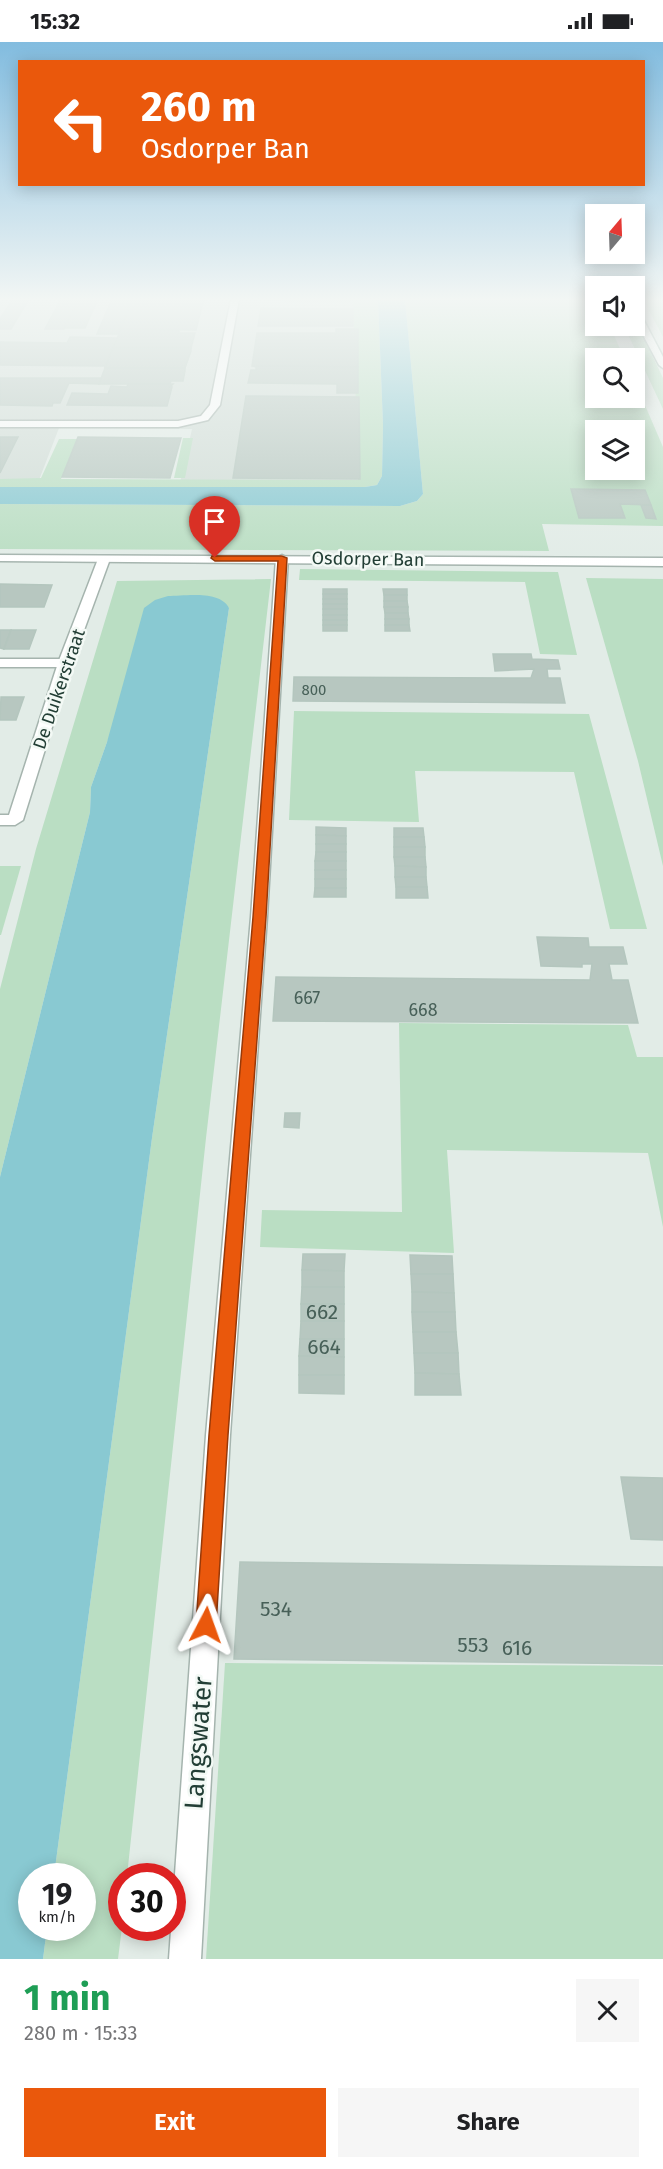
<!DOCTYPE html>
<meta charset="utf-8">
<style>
:root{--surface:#fff;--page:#f6f6f6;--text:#202124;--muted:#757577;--accent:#ea580c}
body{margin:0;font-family:"Fira Sans",sans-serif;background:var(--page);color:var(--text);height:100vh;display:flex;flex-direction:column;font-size:22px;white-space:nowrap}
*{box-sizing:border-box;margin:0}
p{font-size:20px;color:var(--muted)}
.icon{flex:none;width:33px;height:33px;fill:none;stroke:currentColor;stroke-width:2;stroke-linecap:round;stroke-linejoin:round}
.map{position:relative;height:1917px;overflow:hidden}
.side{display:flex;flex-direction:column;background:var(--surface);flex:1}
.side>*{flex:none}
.banner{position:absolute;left:18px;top:18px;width:627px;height:126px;border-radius:0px;box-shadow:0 3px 15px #0003;background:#ea580c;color:#fff;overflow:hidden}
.needle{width:39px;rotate:19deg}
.fabs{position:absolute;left:585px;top:162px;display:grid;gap:12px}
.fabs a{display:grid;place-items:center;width:60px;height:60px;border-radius:0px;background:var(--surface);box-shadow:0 3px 15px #0003;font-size:30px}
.speed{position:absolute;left:18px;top:1821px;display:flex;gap:12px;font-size:30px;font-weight:700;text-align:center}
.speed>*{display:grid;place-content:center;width:78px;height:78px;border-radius:50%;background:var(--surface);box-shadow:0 3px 15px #0003;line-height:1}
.speed small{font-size:15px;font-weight:400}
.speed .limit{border:9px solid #d22;background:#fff;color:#111}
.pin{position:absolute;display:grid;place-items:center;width:51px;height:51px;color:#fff;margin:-62px -26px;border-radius:50% 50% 50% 0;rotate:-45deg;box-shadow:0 0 6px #0007}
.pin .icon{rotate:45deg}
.me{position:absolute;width:66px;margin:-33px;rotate:4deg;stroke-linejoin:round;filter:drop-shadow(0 0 4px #0008)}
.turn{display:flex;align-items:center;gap:21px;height:126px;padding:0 24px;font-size:27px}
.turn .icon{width:78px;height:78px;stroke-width:2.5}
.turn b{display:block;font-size:42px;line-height:51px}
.round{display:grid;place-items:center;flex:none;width:63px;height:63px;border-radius:0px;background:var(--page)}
.summary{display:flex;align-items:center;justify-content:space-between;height:102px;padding:0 24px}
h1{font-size:36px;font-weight:700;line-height:45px;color:#1e9e55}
.primary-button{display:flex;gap:12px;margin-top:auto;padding:12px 24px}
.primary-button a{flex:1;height:69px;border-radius:0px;background:var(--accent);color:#fff;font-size:24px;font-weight:700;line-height:69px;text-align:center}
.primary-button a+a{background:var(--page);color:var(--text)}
.status{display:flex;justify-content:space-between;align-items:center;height:42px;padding:0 30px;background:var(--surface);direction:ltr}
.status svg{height:16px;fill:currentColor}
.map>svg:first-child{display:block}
.built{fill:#d0dcd6}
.green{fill:#badec3;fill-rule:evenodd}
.water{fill:#89c9d2}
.building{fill:#b7c7c0;stroke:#b4c6be;stroke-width:1.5}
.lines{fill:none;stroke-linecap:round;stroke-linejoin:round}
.pedestrian-casing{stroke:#a5b4ae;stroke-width:3}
.minor-casing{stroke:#a5b4ae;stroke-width:3}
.tertiary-casing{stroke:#a5b4ae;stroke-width:3}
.secondary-casing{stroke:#a0b8af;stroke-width:3}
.pedestrian{fill:#fff;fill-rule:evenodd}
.minor{fill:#fff;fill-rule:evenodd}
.tertiary{fill:#fff;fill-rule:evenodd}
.secondary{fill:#fff;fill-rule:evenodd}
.route{fill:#ea580c;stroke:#983908;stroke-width:1.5}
.labels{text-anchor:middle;stroke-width:5;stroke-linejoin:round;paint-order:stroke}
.far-number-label{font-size:15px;fill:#476058}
.far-street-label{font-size:18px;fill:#223e35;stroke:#f3f9f5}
.number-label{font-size:18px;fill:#476058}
.near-number-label{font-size:21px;fill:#476058}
.near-street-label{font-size:26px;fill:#223e35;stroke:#f3f9f5}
</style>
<div class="status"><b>15:32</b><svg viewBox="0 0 49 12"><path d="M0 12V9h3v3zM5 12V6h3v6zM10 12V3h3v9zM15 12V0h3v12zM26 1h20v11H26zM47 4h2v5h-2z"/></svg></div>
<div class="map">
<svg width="663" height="1917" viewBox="0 0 663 1917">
<rect width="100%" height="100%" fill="#e2ece7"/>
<polygon class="built" points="0,257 361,257 368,442 180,441 192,387 59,386 39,438 0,438"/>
<g class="green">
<polygon points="353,257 378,257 383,383 382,434 377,443 365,445 0,445 0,437 41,436 59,397 77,397 61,437 358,438"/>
<path d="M405,257H595L596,284H610L624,316H596V356H634L635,340L663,405V484L542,482L549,509L0,507V462L400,464L417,459L423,452ZM596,388H634V428H596Z"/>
<polygon points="643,257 663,257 663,295 644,259"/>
<polygon points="635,278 663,336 663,367 624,284 634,284"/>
<polygon points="183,396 193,396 185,436 174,436"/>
<polygon points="300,527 558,530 577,613 540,612 525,540 299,538"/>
<polygon points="586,536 663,537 663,824 638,719"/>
<polygon points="271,537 206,1096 127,1834 122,1834 122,1885 118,1917 43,1917 47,1886 82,1886 82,1834 54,1834 152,1096 229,566 205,554 168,554 107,700 91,745 90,770 0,1135 0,947 36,807 117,539"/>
<polygon points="294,669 589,672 647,887 610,887 574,730 415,729 419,780 289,778"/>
<polygon points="0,824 21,824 1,893 0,893"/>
<polygon points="399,981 628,983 637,1015 663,1015 663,1185 648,1111 447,1108 454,1211 260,1205 262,1168 402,1170"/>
<polygon points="225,1621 663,1624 663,1917 206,1917"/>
</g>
<g class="water">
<polygon points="378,257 405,257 423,452 417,459 400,464 0,462 0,445 365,445 377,443 382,434 383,383"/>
<path d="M168,554C185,554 220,548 229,566L152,1096L54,1834H32V1886H47L43,1917H0V1135L90,770L91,745L107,700L144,566L155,558Z"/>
</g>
<g class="building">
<polygon points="13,257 29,257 11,287 0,287 0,277"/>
<polygon points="61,257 79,257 64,287 45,287"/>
<polygon points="79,257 98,257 85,286 64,286"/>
<polygon points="112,257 132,257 118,292 97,292"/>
<polygon points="133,257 204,257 203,262 183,264 202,264 200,272 127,272"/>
<polygon points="262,257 353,257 353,259 298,260"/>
<polygon points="261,266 353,267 353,284 258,284"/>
<polygon points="127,272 200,272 196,288 120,287"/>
<polygon points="121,287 179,288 179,291 195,291 191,306 113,306"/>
<polygon points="336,287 358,287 358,325 252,324 257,291 336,291"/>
<polygon points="70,295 117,296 105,326 105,324 0,323 0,300 67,301"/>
<polygon points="113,306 191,306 191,309 185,326 105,326"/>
<polygon points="253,324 358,325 358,351 337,351 337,342 248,341 251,328 256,328 256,325"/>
<polygon points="105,326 185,326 185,329 183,339 171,339 170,342 99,342"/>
<polygon points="0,336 101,336 99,342 69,341 60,361 53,361 52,364 0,363"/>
<polygon points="128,342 173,342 170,345 172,345 167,364 67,363 72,351 108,352 111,344 127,345"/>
<polygon points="246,354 359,355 360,437 233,436"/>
<polygon points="0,395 18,395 0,431"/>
<polygon points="78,395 168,396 181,396 170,436 62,435"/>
<polygon points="571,447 645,448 651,463 620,462 625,476 579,476"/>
<polygon points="641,463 651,463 656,477 646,476"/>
<polygon points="0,542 52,543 44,565 0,565"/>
<rect x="323" y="547" width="24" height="5"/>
<polygon points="383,547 407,547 407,553 384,553"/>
<rect x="323" y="552" width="24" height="5"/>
<rect x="384" y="553" width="23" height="6"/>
<rect x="323" y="557" width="24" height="5"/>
<polygon points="384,559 407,559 408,565 384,565"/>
<rect x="323" y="562" width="24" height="5"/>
<polygon points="384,565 408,565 408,571 385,571"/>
<rect x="323" y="567" width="24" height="6"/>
<polygon points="385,571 408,571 409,577 385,577"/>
<rect x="323" y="573" width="24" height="5"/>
<rect x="385" y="577" width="24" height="6"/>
<rect x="323" y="578" width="24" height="5"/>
<rect x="323" y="583" width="24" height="6"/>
<polygon points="385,583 409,583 410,589 385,589"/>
<polygon points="0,588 11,588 4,607 0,606"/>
<polygon points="11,588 36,588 29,607 4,607"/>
<polygon points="493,612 531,612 532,617 558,618 560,627 547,627 548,636 560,636 565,661 293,659 294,635 531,636 534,627 495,629"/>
<polygon points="1,655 24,655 16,678 0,678"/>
<polygon points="316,785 346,786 346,794 316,793"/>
<polygon points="394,786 423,786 424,795 394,795"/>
<polygon points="316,793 346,794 346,802 316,802"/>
<polygon points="394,795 424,795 425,805 394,805"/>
<rect x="316" y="802" width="30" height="8"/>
<rect x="394" y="805" width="31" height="10"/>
<polygon points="316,810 346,810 346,819 315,819"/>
<polygon points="394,815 425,815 426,825 395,824"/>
<rect x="315" y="819" width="31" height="9"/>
<polygon points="395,824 426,825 426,835 395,835"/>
<rect x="315" y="828" width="31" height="9"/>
<polygon points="395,835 426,835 427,845 396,845"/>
<rect x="315" y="837" width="31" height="9"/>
<polygon points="396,845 427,845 428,856 396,856"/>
<polygon points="315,846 346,846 346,855 314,855"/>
<polygon points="537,895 588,896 589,905 623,905 627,922 609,922 612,938 628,938 638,981 273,979 276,935 590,938 592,922 582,922 582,925 541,924"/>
<polygon points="285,1071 300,1071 299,1086 284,1085"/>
<polygon points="303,1212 345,1212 344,1229 302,1228"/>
<polygon points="410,1213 452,1214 453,1232 411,1232"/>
<polygon points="302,1228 344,1229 344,1245 302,1245"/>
<polygon points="411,1232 453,1232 454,1251 412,1250"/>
<polygon points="302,1245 344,1245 344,1262 301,1262"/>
<polygon points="412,1250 454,1251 455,1270 412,1270"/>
<rect x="301" y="1262" width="43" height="17"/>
<polygon points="412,1270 455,1270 456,1290 413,1290"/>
<polygon points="301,1279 344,1279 344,1297 300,1297"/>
<polygon points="413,1290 456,1290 458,1311 414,1311"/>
<polygon points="300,1297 344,1297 344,1315 299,1314"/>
<polygon points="414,1311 458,1311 459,1332 415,1331"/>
<polygon points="299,1314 344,1315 344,1333 299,1333"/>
<polygon points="415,1331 459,1332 461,1353 415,1353"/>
<polygon points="299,1333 344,1333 344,1352 299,1351"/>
<polygon points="621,1435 663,1436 663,1498 631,1497"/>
<polygon points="240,1520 663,1525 663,1622 234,1617"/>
</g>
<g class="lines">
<g class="pedestrian-casing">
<polygon id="pedestrian" points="0,617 65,617 72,621 65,625 0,625"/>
</g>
<g class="minor-casing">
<g id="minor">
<polygon points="231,257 239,257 220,363 208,378 178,385 0,385 0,379 178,379 201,374 210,363"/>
<polygon points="282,513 288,516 267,875 230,1393 201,1917 169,1917 206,1393 251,875 276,516"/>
<polygon points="104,514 110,517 72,621 23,778 15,783 0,783 0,773 9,773 58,621 98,517"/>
</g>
</g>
<g class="tertiary-casing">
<polygon id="tertiary" points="0,513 663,516 663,524 0,519"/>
</g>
<g class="secondary-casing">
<polygon id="secondary" points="634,265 638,267 663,315 663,326 659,323 634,276"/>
</g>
<use href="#pedestrian" class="pedestrian"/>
<use href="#minor" class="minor"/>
<use href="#tertiary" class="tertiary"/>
<use href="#secondary" class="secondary"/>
</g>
<linearGradient id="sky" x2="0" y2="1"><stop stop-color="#82bcdf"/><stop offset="0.49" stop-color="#f2f6f4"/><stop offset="1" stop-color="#f2f6f4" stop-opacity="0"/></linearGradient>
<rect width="663" height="525" fill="url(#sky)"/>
<polygon class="route" points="212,514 282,514 287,516 266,875 228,1393 216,1583 213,1591 206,1594 199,1591 196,1583 209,1393 253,875 278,519 215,519 211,516"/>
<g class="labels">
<g class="far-number-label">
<text x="314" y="653">800</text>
</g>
<g class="far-street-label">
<text transform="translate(368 517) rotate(1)" y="6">Osdorper Ban</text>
<text transform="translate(59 647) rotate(-71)" y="6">De Duikerstraat</text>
</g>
<g class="number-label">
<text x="307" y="962">667</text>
<text x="423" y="974">668</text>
</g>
<g class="near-number-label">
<text x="322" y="1277">662</text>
<text x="324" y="1312">664</text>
<text x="276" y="1574">534</text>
<text x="473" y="1610">553</text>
<text x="517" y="1613">616</text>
</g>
<g class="near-street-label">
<text transform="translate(198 1701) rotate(-86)" y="9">Langswater</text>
</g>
</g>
</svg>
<div class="fabs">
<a><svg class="needle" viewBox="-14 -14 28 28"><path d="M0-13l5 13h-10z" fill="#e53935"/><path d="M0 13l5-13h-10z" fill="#757577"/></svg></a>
<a><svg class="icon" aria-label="sound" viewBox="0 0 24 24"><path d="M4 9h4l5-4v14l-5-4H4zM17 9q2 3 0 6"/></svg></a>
<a><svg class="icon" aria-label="search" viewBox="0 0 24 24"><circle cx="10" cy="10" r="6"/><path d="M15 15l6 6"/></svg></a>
<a><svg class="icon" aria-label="layers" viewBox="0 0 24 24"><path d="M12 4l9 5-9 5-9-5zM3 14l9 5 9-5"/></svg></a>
</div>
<div class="speed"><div>19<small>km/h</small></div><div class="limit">30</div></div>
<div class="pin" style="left:215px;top:516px;background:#d93025"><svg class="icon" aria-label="arrive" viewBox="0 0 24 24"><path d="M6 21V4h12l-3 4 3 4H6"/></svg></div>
<svg class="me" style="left:206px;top:1583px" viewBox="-20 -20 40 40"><path d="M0-17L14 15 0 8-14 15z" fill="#ea580c" stroke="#fff" stroke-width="4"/></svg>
<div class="banner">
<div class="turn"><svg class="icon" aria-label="left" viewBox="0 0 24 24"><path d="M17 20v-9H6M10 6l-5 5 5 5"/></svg><div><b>260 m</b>Osdorper Ban</div></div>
</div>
</div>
<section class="side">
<div class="summary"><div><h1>1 min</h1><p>280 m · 15:33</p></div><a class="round"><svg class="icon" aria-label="close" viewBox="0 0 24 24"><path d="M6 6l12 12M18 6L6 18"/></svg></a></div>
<div class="primary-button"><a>Exit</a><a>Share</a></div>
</section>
